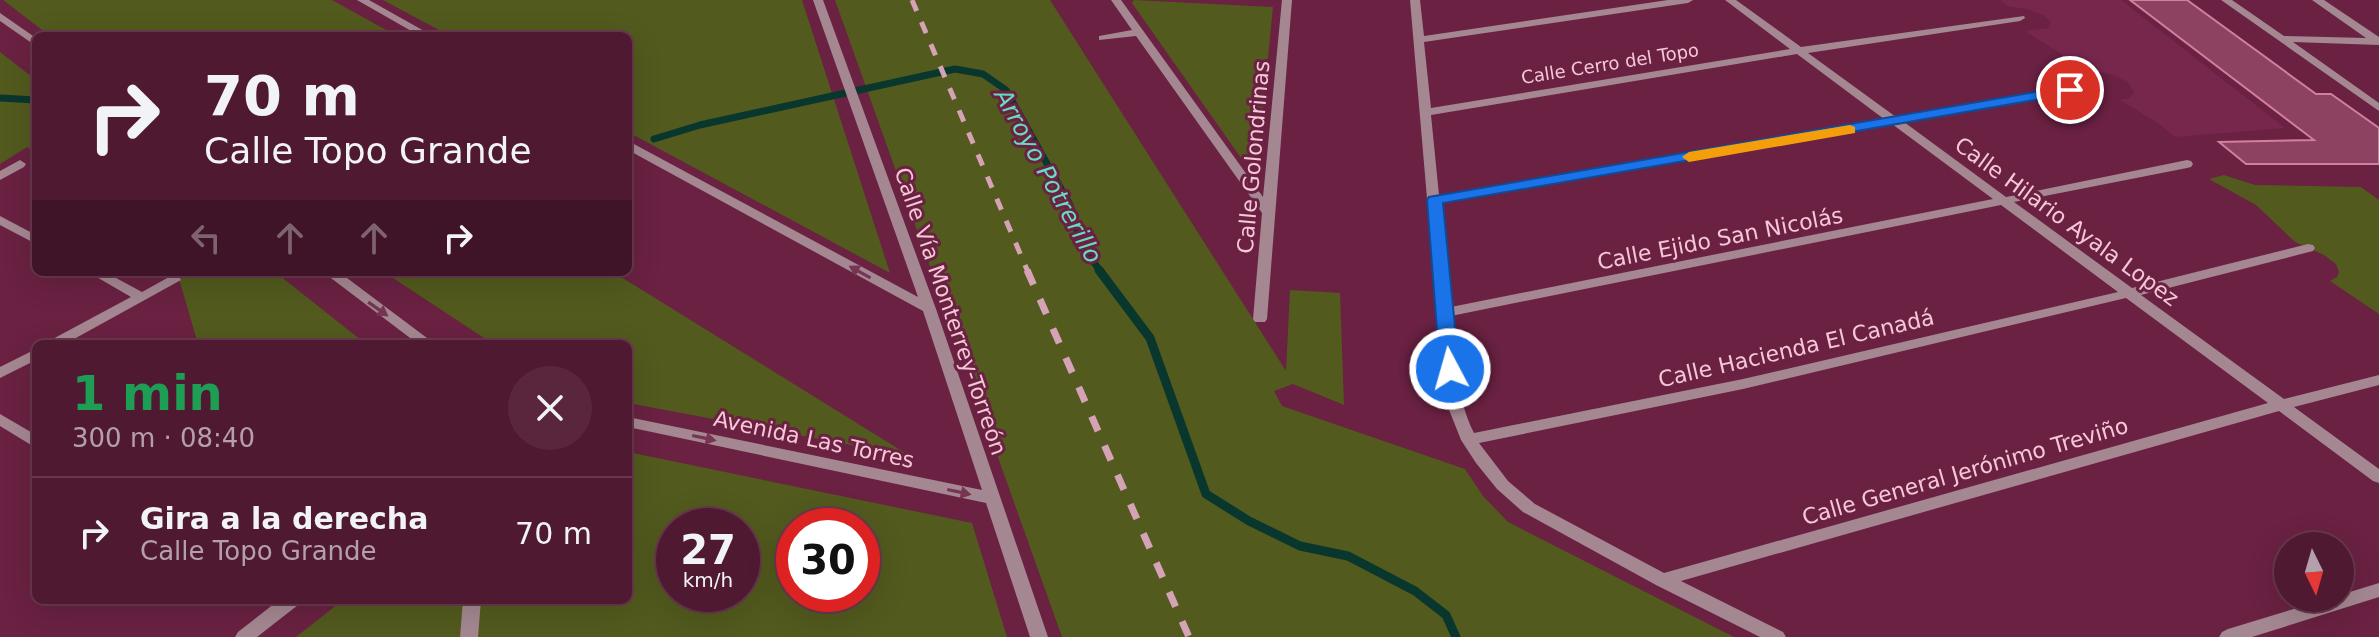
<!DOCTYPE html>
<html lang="es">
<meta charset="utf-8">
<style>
:root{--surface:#501932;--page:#5a263e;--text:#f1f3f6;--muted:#b4a0ac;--line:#67384d}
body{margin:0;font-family:"DejaVu Sans",sans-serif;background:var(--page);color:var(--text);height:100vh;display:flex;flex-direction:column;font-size:30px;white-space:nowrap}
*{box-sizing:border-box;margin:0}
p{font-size:26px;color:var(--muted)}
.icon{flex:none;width:44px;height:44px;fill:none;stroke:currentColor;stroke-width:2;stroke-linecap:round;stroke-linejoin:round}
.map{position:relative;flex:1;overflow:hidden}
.details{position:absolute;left:32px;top:340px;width:600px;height:264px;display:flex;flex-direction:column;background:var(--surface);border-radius:12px;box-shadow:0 8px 32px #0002,0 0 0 2px var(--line)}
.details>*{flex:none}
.top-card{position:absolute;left:32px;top:32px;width:600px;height:244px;border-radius:12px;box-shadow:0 8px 32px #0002,0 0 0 2px var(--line);background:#501932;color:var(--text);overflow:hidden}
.needle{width:52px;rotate:175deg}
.fabs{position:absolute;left:2274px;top:532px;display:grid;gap:16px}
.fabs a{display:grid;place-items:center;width:80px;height:80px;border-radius:50%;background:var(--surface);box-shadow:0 8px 32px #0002,0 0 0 2px var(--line);font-size:40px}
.speed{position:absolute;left:656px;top:508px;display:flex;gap:16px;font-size:40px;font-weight:700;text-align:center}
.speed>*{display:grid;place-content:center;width:104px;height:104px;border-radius:50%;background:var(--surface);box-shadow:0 8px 32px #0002,0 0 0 2px var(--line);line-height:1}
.speed small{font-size:20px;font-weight:400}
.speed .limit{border:12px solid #d22;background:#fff;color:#111}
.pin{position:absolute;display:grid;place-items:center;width:68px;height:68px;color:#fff;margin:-34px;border:4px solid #fff;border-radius:50%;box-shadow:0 2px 8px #0007}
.me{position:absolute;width:88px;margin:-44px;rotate:354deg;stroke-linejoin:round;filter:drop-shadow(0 0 6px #0008)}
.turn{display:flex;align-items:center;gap:28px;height:168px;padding:0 40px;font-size:36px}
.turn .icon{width:104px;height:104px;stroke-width:2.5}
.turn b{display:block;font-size:56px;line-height:68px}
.lanes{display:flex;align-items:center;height:76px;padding:0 40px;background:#0003;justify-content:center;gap:40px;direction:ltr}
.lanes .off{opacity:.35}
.round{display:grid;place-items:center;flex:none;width:84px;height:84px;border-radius:42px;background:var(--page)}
.summary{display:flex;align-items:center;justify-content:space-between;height:136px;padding:0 40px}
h1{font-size:48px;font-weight:700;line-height:60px;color:#1e9e55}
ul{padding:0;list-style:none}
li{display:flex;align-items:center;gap:24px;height:112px;padding:0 40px;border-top:2px solid var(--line)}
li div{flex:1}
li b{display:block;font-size:30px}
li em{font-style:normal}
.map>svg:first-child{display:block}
.built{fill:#78274c}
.green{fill:#525a1e;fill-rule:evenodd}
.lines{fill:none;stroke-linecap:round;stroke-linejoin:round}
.stream-far1{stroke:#09372d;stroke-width:7}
.stream{stroke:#09372d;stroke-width:9}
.building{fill:#8e4262;stroke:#d27e9f;stroke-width:2}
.minor{fill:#a48791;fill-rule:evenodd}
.rail-far1{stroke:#d6a2b6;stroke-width:5;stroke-dasharray:12 12;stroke-linecap:butt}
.rail{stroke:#d6a2b6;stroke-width:7;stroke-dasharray:16 16;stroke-linecap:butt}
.oneway{fill:#763552}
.route{fill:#1a73e8;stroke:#114b97;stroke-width:2}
.slow{fill:#f59e0b}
.labels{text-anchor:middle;stroke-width:6;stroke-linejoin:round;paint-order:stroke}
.far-street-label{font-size:18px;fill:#f5c7d7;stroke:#6a2142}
.street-label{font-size:22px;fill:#f5c7d7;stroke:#6a2142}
.water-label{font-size:24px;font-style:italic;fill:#67dcc1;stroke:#6a2142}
</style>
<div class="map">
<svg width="2379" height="637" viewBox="0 0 2379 637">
<rect width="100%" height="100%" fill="#6a2142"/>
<polygon class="built" points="2000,0 2121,0 2285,128 2175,137 2158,123 2120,100 2129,98 2134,92 2128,82 2111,74 2087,70 2025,31 2048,28 2051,22 2045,16 2027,9 2007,6"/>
<g class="green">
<polygon points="3,0 332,0 397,36 50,36"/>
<polygon points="383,0 802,0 890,273 628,132 628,36 450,36"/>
<polygon points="835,0 1050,0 1286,371 1290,290 1340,293 1344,405 1293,384 1274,391 1282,406 1465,469 1483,496 1508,522 1734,637 1062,637"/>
<polygon points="1134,0 1273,7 1258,158 1248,160 1241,158 1132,3"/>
<polygon points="0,52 36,80 36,153 27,147 0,164"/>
<polygon points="2224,175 2255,185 2361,187 2379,200 2379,314 2330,281 2337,277 2339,272 2336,264 2324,255 2295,242 2256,205 2209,179"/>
<polygon points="177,272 275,272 366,344 198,344"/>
<polygon points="384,272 613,272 910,456 628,403 628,344 493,344"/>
<path d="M628,452L972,523L1007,637H296L343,600H628ZM674,526H742V594H674ZM794,526H862V594H794Z"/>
</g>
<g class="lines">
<g class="stream-far1">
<polyline points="0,98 36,100"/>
<polyline points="654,139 700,125 955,69 983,74 1006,90 1070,205 1081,245 1101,272"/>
</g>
<polyline class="stream" points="1099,270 1150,338 1206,494 1249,521 1300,546 1348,556 1415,591 1446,615 1456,637"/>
</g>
<polygon class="building" points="2130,0 2187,0 2316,94 2331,94 2379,128 2379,164 2246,164 2219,142 2314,140"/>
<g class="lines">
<g class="minor">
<polygon points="357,0 369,0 433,36 420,36"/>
<polygon points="813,0 823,0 936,309 1048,637 1030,637 986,503 628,427 628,417 982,490 923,311 628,150 628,141 632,143 918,297"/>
<polygon points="1111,0 1121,0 1263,197 1282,0 1292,0 1267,319 1265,322 1255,322 1253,319 1262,213 1136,36 1099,40 1099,36 1132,30"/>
<path d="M1410,0H1420L1424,36L1668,0H1693L1688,3L1424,42L1431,108L1790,49L1725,0H1736L1801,47L2024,16L2025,18L2020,21L1808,53L1896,117L2103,83V87L2099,88L1904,122L2006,197L2187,160L2191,161L2193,164L2191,167L2187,168L2014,202L2132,288L2308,244L2313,245L2315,248L2313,251L2141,295L2284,399L2379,375V385L2294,407L2379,469V483L2373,481L2279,411L1681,581L1783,632L1786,637H1760L1656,585L1523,512L1497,489L1476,463L1461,440L1444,397ZM1797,54L1884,119L1439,195L1431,115ZM1892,124L1993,199L1451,307L1440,203ZM2001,205L2118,292L1743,379L1474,433C1456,397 1455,356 1451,316ZM2126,298L2268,403L1664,573L1535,504L1508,481L1479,443L1743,389Z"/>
<polygon points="2221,0 2232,0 2284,36 2366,38 2312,0 2324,0 2379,37 2379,45 2293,42 2379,103 2379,111"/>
<polygon points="0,13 36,38 36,46 0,21"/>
<polygon points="20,160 26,164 24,167 0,180 0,171"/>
<polygon points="0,216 36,235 36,244 0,225"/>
<polygon points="88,272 105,272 142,292 169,277 179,277 181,280 65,344 47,344 49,341 131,297"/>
<polygon points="323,272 339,272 435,344 418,344"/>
<polygon points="36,349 36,360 0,378 0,367"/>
<polygon points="0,414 36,435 36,448 0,426"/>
<polygon points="2379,583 2379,597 2252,637 2219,637 2222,632 2228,629 2330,598 2340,598 2340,595"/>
<polygon points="279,600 301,600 298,605 257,637 235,637 238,632"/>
<polygon points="463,600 481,600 478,637 460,637"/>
</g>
<polyline class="rail-far1" points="912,0 1028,272"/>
<polyline class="rail" points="1027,270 1189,637"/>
</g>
<defs><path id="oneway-solid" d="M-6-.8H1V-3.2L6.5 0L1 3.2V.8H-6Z" transform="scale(2)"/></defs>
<g class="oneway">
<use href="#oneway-solid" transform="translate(860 272) rotate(-151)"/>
<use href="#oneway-solid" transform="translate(378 309) rotate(35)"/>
<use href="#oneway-solid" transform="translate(704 438) rotate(12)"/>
<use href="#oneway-solid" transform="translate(959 492) rotate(12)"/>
</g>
<polygon class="route" points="2070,86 2075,87 2075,93 1443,203 1459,369 1450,376 1440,369 1427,200 1429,197"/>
<polygon class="slow" points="1850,125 1855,127 1855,133 1689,162 1682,157 1689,152"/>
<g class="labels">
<g class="far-street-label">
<text transform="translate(1610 64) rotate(-9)" y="6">Calle Cerro del Topo</text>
</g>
<g class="street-label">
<text transform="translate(1253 157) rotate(-85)" y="8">Calle Golondrinas</text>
<text transform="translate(2067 221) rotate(36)" y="8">Calle Hilario Ayala Lopez</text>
<text transform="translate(1720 238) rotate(-11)" y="8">Calle Ejido San Nicolás</text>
<text transform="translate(951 311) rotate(71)" y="8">Calle Vía Monterrey-Torreón</text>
<text transform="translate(1796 348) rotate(-13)" y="8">Calle Hacienda El Canadá</text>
<text transform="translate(814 439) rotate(12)" y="8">Avenida Las Torres</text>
<text transform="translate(1965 471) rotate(-16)" y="8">Calle General Jerónimo Treviño</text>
</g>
<g class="water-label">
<text transform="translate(1048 176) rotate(61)" y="8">Arroyo Potrerillo</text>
</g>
</g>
</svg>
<div class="fabs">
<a><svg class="needle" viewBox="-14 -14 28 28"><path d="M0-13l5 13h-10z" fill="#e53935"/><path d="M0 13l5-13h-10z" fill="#b4a0ac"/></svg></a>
</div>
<div class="speed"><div>27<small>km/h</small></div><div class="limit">30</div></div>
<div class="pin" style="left:2070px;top:90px;background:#d93025"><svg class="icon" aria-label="arrive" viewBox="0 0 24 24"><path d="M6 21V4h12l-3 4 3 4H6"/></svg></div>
<svg class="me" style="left:1450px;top:369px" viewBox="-20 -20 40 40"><circle r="17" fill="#1a73e8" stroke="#fff" stroke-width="3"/><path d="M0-11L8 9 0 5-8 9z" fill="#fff"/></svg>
<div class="top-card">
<div class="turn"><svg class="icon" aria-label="right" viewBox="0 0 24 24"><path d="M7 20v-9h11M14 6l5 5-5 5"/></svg><div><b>70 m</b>Calle Topo Grande</div></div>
<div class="lanes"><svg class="icon off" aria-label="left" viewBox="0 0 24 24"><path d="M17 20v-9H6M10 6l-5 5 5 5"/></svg><svg class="icon off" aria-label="ahead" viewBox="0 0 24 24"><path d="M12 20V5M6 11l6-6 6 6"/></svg><svg class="icon off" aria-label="ahead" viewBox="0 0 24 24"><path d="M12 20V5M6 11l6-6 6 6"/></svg><svg class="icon" aria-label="right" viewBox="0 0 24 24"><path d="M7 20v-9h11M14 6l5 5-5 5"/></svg></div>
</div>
<section class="details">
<div class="summary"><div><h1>1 min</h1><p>300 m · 08:40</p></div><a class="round"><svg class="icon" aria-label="close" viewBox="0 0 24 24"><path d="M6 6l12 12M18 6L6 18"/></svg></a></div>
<ul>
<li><svg class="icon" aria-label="right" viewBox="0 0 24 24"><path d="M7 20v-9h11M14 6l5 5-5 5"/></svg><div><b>Gira a la derecha</b><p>Calle Topo Grande</p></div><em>70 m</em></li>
</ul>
</section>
</div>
